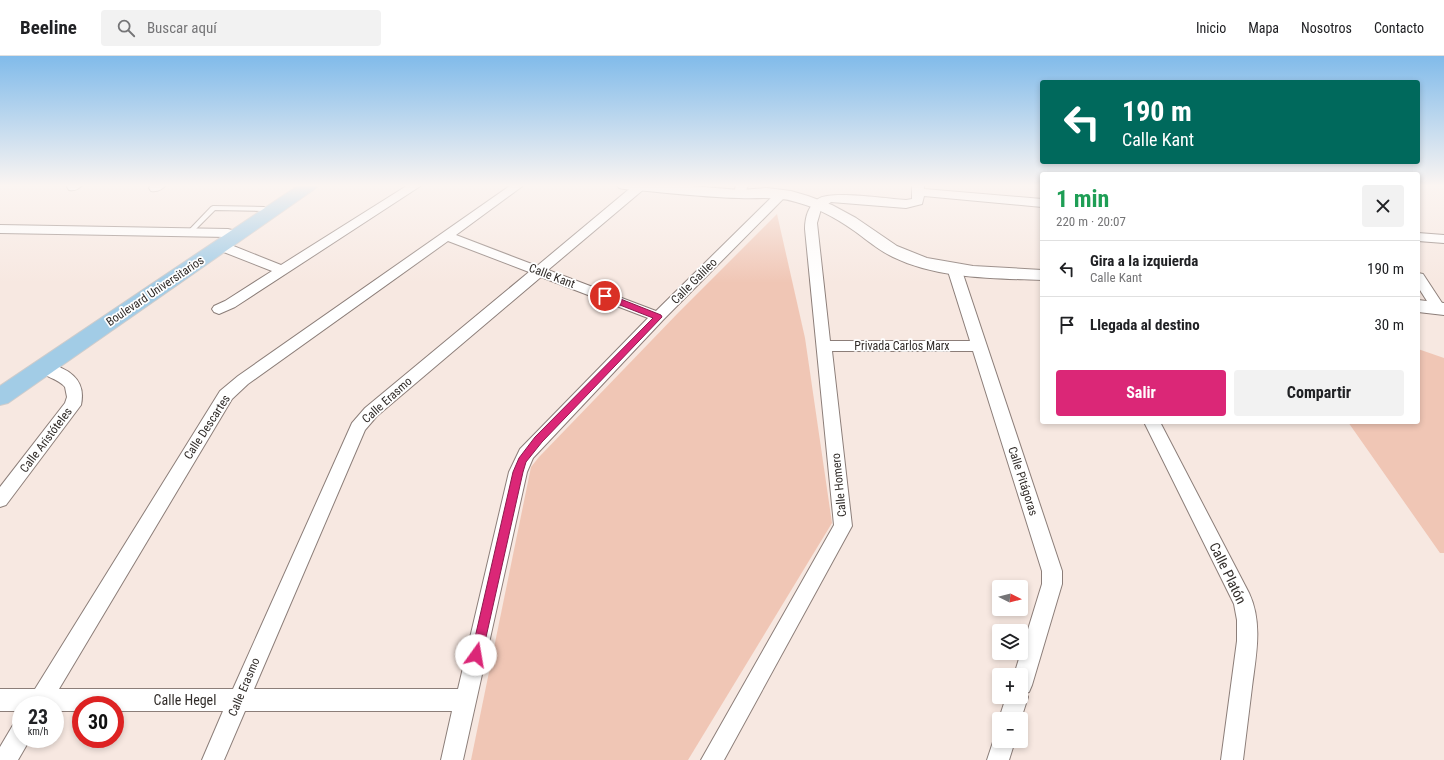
<!DOCTYPE html>
<html lang="es">
<meta charset="utf-8">
<style>
:root{--surface:#fff;--page:#f2f2f2;--text:#202124;--muted:#757577;--line:#e0e0e0;--accent:#db2777}
body{margin:0;font-family:"Roboto Condensed",sans-serif;background:var(--page);color:var(--text);height:100vh;display:flex;flex-direction:column;font-size:15px;white-space:nowrap}
*{box-sizing:border-box;margin:0}
p{font-size:13px;color:var(--muted)}
.icon{flex:none;width:22px;height:22px;fill:none;stroke:currentColor;stroke-width:2;stroke-linecap:round;stroke-linejoin:round}
.map{position:relative;flex:1;overflow:hidden}
.sheet{position:absolute;left:1040px;top:116px;width:380px;height:252px;display:flex;flex-direction:column;background:var(--surface);border-radius:4px;box-shadow:0 2px 6px #0003}
.sheet>*{flex:none}
.banner{position:absolute;left:1040px;top:24px;width:380px;height:84px;border-radius:4px;box-shadow:0 2px 6px #0003;background:#00695c;color:#fff;overflow:hidden}
.needle{width:26px;rotate:96deg}
.fabs{position:absolute;left:992px;top:524px;display:grid;gap:8px}
.fabs a{display:grid;place-items:center;width:36px;height:36px;border-radius:4px;background:var(--surface);box-shadow:0 2px 6px #0003;font-size:20px}
.speed{position:absolute;left:12px;top:640px;display:flex;gap:8px;font-size:20px;font-weight:700;text-align:center}
.speed>*{display:grid;place-content:center;width:52px;height:52px;border-radius:50%;background:var(--surface);box-shadow:0 2px 6px #0003;line-height:1}
.speed small{font-size:10px;font-weight:400}
.speed .limit{border:6px solid #d22;background:#fff;color:#111}
.pin{position:absolute;display:grid;place-items:center;width:34px;height:34px;color:#fff;margin:-17px;border:2px solid #fff;border-radius:50%;box-shadow:0 1px 4px #0007}
.me{position:absolute;width:44px;margin:-22px;rotate:13deg;stroke-linejoin:round;filter:drop-shadow(0 0 3px #0008)}
.turn{display:flex;align-items:center;gap:14px;height:84px;padding:0 16px;font-size:18px}
.turn .icon{width:52px;height:52px;stroke-width:2.5}
.turn b{display:block;font-size:28px;line-height:34px}
.round{display:grid;place-items:center;flex:none;width:42px;height:42px;border-radius:4px;background:var(--page)}
.summary{display:flex;align-items:center;justify-content:space-between;height:68px;padding:0 16px}
h1{font-size:24px;font-weight:700;line-height:30px;color:#1e9e55}
.action{display:flex;gap:8px;margin-top:auto;padding:8px 16px}
.action a{flex:1;height:46px;border-radius:4px;background:var(--accent);color:#fff;font-size:16px;font-weight:700;line-height:46px;text-align:center}
.action a+a{background:var(--page);color:var(--text)}
ul{padding:0;list-style:none}
li{display:flex;align-items:center;gap:12px;height:56px;padding:0 16px;border-top:1px solid var(--line)}
li div{flex:1}
li b{display:block;font-size:15px}
li em{font-style:normal}
header{display:flex;align-items:center;gap:24px;box-sizing:border-box;height:56px;padding:0 20px;background:var(--surface);border-bottom:1px solid var(--line)}
header strong{font-size:19px}
nav{display:flex;gap:22px;margin-inline-start:auto;font-size:14px}
.search{width:280px;height:36px;background:var(--page);display:flex;align-items:center;gap:10px;box-sizing:border-box;padding:0 14px;border-radius:4px;color:var(--muted);font-size:15px}
.map>svg:first-child{display:block}
.green{fill:#f0c6b5}
.lines{fill:none;stroke-linecap:round;stroke-linejoin:round}
.service-casing{stroke:#8c7e79;stroke-width:2}
.minor-casing{stroke:#8c7e79;stroke-width:2}
.tertiary-casing{stroke:#8c7e79;stroke-width:2}
.primary-casing{stroke:#cecccc;stroke-width:2}
.service{fill:#fff;fill-rule:evenodd}
.minor{fill:#fff;fill-rule:evenodd}
.tertiary{fill:#fff;fill-rule:evenodd}
.primary{fill:#a2cce6;fill-rule:evenodd}
.route{fill:#db2777;stroke:#8e194d}
.labels{text-anchor:middle;stroke-width:3.5;stroke-linejoin:round;paint-order:stroke}
.street-label{font-size:12px;fill:#312c29;stroke:#fff}
.near-street-label{font-size:14px;fill:#312c29;stroke:#fff}
</style>
<header>
<strong>Beeline</strong>
<div class="search"><svg class="icon" aria-label="search" viewBox="0 0 24 24"><circle cx="10" cy="10" r="6"/><path d="M15 15l6 6"/></svg>Buscar aquí</div>
<nav><a>Inicio</a><a>Mapa</a><a>Nosotros</a><a>Contacto</a></nav>
</header>
<div class="map">
<svg width="1444" height="704" viewBox="0 0 1444 704">
<rect width="100%" height="100%" fill="#f7e8e1"/>
<g class="green">
<polygon points="777,158 805,282 832,467 688,704 471,704 531,411 539,401 678,257"/>
<polygon points="1418,293 1444,302 1444,497 1440,497 1348,366 1418,366"/>
</g>
<g class="lines">
<g class="service-casing">
<polygon id="service" points="213,150 264,151 267,153 264,155 215,154 192,177 188,177 188,175 211,151"/>
</g>
<g class="minor-casing">
<g id="minor">
<path d="M69,129H82C78,134 74,135 69,134L67,131Z"/>
<path d="M151,129H166C162,134 157,136 151,135L149,132Z"/>
<polygon points="408,129 422,129 235,251 219,258 214,256 212,253 214,250 225,245 272,215 216,193 215,190 216,187 226,187 281,209"/>
<path d="M511,129H524L456,179L537,210L634,129H645L644,133L548,214L656,255L778,135H786L788,138L663,264L533,402L527,416L463,704H441L452,655H245L224,704H202L223,655H115V649H81V655H55V649H21V655H0V633H35L220,335L238,320ZM448,185L529,216L365,352L352,367L233,633H59L232,343L248,328ZM541,221L648,262L520,393L509,416L458,633H254L365,374L377,360Z"/>
<polygon points="736,129 748,129 744,141 736,141 734,138"/>
<path d="M912,129H924V133L1042,143V151L924,140L922,148L906,152L831,146L821,153L817,167L830,285H970L947,212L949,209H959L961,212L1062,515V528L1032,629L1029,636L1026,637L1028,641L1021,663H999L1006,641H1021V619H1014L1042,528V515L973,295H832L852,470L724,704H701L834,469L805,173C805,162 808,150 818,143C831,134 887,143 906,144L912,143Z"/>
<polygon points="0,169 228,173 232,174 234,177 232,180 228,181 0,177"/>
<polygon points="1418,177 1444,179 1444,187 1418,185"/>
<polygon points="1418,217 1423,218 1444,250 1444,256 1439,258 1434,256 1418,231"/>
<path d="M44,306C67,312 87,322 81,349L6,449L0,451V431L65,347L67,341L65,331C58,322 42,321 36,311L39,307Z"/>
<path d="M1144,366H1160L1249,537C1263,567 1256,599 1252,631C1249,655 1246,680 1243,704H1221L1237,585V564L1234,548Z"/>
<polygon points="21,666 21,683 30,683 29,685 18,704 0,704 0,691 13,669"/>
<polygon points="999,676 999,685 1015,685 1009,704 987,704 996,677"/>
</g>
</g>
<g class="tertiary-casing">
<g id="tertiary">
<path d="M617,129H679L740,134L767,132L791,135L808,140L832,149L856,162L897,190L927,202L973,210L1042,214V224C993,222 938,223 893,201C878,194 866,183 853,174C836,162 816,151 796,146C777,140 759,143 739,142C701,141 662,136 624,133L619,132Z"/>
<polygon points="1418,244 1444,247 1444,259 1418,256"/>
</g>
</g>
<g class="primary-casing">
<polygon id="primary" points="299,129 318,129 316,132 8,347 0,349 0,330"/>
</g>
<use href="#service" class="service"/>
<use href="#minor" class="minor"/>
<use href="#tertiary" class="tertiary"/>
<use href="#primary" class="primary"/>
</g>
<linearGradient id="sky" x2="0" y2="1"><stop stop-color="#81bbea"/><stop offset="0.57" stop-color="#fbf5f2"/><stop offset="1" stop-color="#fbf5f2" stop-opacity="0"/></linearGradient>
<rect width="1444" height="227" fill="url(#sky)"/>
<polygon class="route" points="602,238 608,238 661,259 662,261 542,386 526,406 523,416 482,599 481,603 476,604 472,603 471,599 513,416 519,402 535,381 653,262 602,242"/>
<g class="labels">
<g class="street-label">
<text transform="translate(552 220) rotate(21)" y="4">Calle Kant</text>
<text transform="translate(694 225) rotate(-45)" y="4">Calle Galileo</text>
<text transform="translate(155 235) rotate(-34)" y="4">Boulevard Universitarios</text>
<text x="902" y="294">Privada Carlos Marx</text>
<text transform="translate(387 344) rotate(-42)" y="4">Calle Erasmo</text>
<text transform="translate(207 371) rotate(-57)" y="4">Calle Descartes</text>
<text transform="translate(46 384) rotate(-53)" y="4">Calle Aristóteles</text>
<text transform="translate(1023 425) rotate(72)" y="4">Calle Pitágoras</text>
<text transform="translate(839 429) rotate(-96)" y="4">Calle Homero</text>
<text transform="translate(244 631) rotate(-67)" y="4">Calle Erasmo</text>
</g>
<g class="near-street-label">
<text transform="translate(1228 517) rotate(64)" y="5">Calle Platón</text>
<text x="185" y="649">Calle Hegel</text>
</g>
</g>
</svg>
<div class="fabs">
<a><svg class="needle" viewBox="-14 -14 28 28"><path d="M0-13l5 13h-10z" fill="#e53935"/><path d="M0 13l5-13h-10z" fill="#757577"/></svg></a>
<a><svg class="icon" aria-label="layers" viewBox="0 0 24 24"><path d="M12 4l9 5-9 5-9-5zM3 14l9 5 9-5"/></svg></a>
<a>+</a>
<a>−</a>
</div>
<div class="speed"><div>23<small>km/h</small></div><div class="limit">30</div></div>
<div class="pin" style="left:605px;top:240px;background:#d93025"><svg class="icon" aria-label="arrive" viewBox="0 0 24 24"><path d="M6 21V4h12l-3 4 3 4H6"/></svg></div>
<svg class="me" style="left:476px;top:599px" viewBox="-20 -20 40 40"><circle r="19" fill="#fff"/><path d="M0-13L10 11 0 6-10 11z" fill="#db2777"/></svg>
<div class="banner">
<div class="turn"><svg class="icon" aria-label="left" viewBox="0 0 24 24"><path d="M17 20v-9H6M10 6l-5 5 5 5"/></svg><div><b>190 m</b>Calle Kant</div></div>
</div>
<section class="sheet">
<div class="summary"><div><h1>1 min</h1><p>220 m · 20:07</p></div><a class="round"><svg class="icon" aria-label="close" viewBox="0 0 24 24"><path d="M6 6l12 12M18 6L6 18"/></svg></a></div>
<ul>
<li><svg class="icon" aria-label="left" viewBox="0 0 24 24"><path d="M17 20v-9H6M10 6l-5 5 5 5"/></svg><div><b>Gira a la izquierda</b><p>Calle Kant</p></div><em>190 m</em></li>
<li><svg class="icon" aria-label="arrive" viewBox="0 0 24 24"><path d="M6 21V4h12l-3 4 3 4H6"/></svg><div><b>Llegada al destino</b></div><em>30 m</em></li>
</ul>
<div class="action"><a>Salir</a><a>Compartir</a></div>
</section>
</div>
